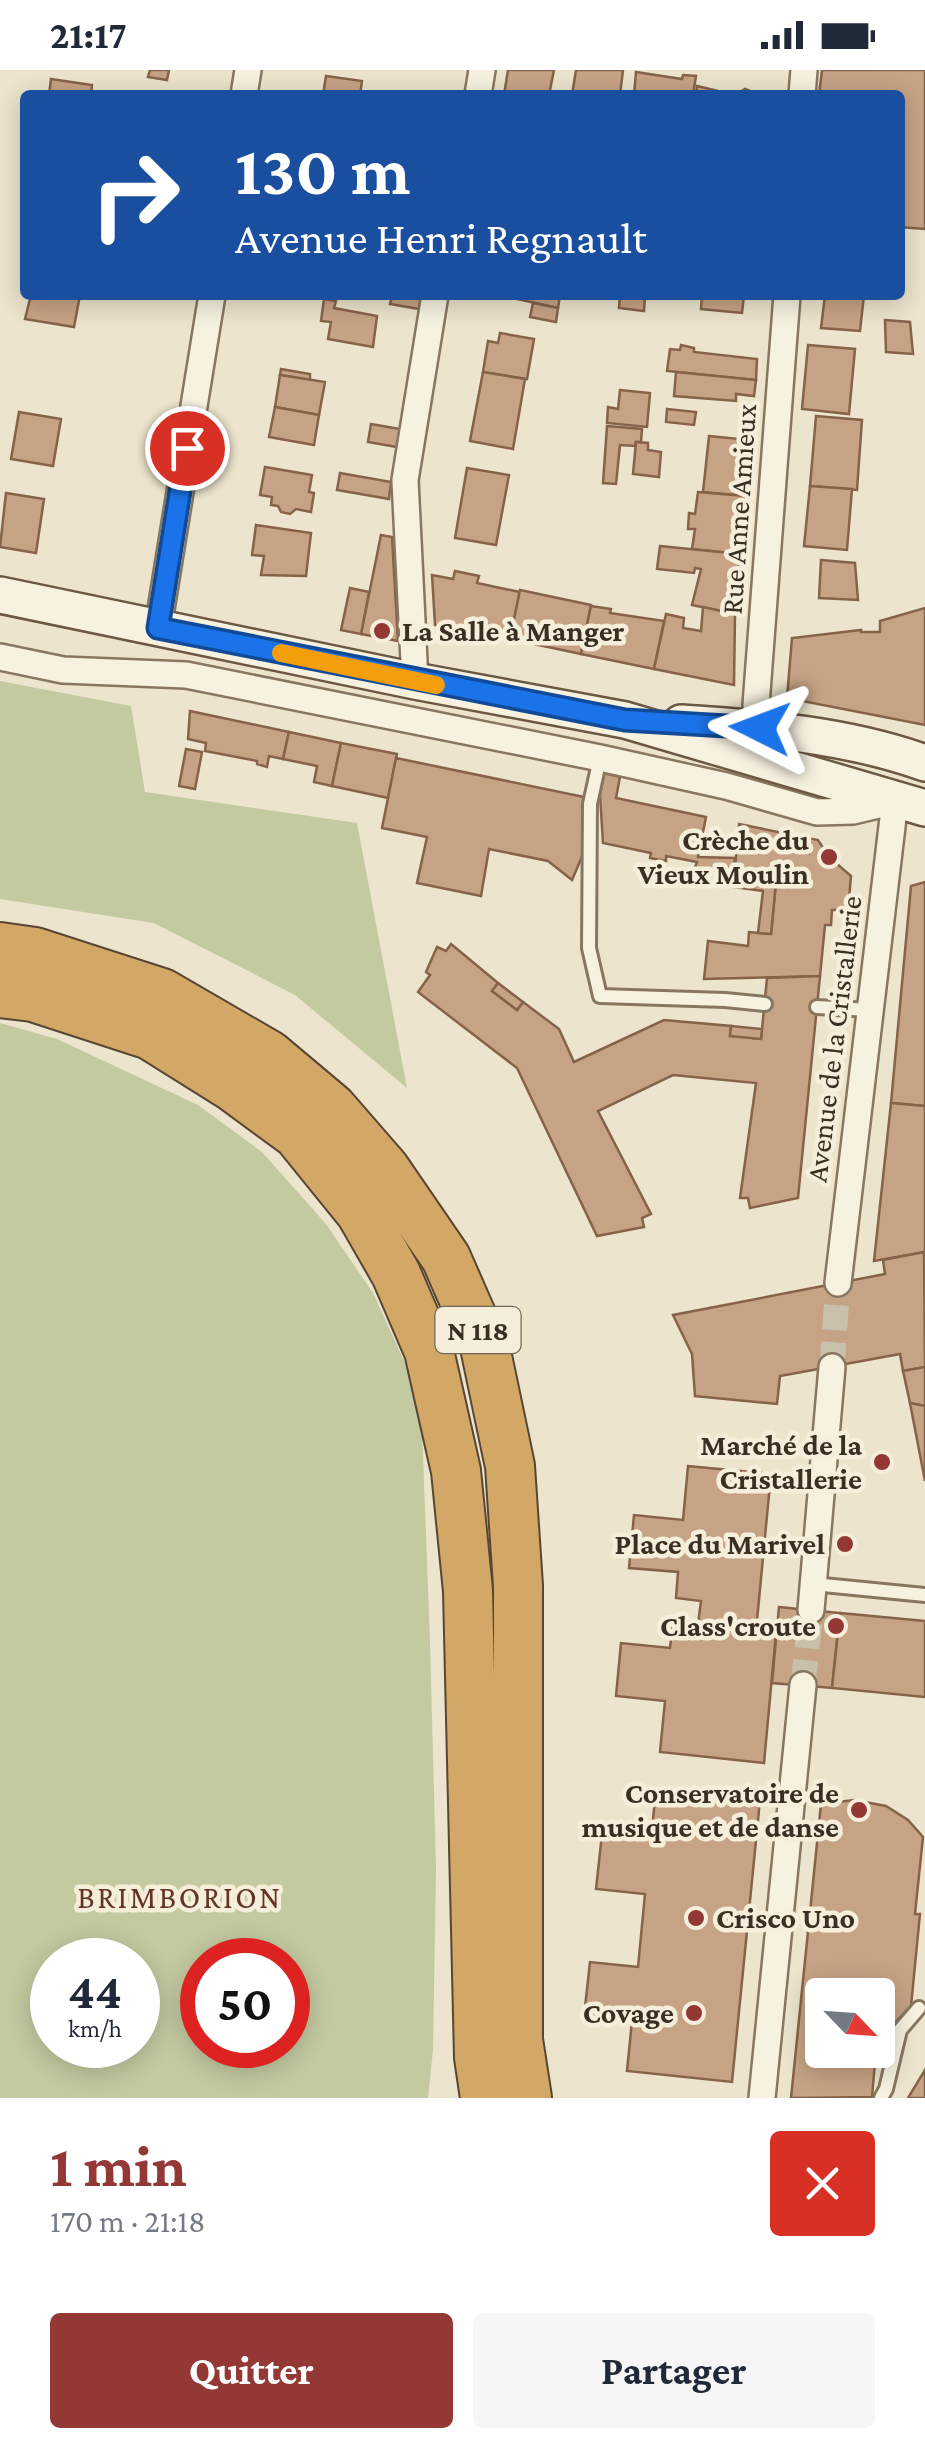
<!DOCTYPE html>
<html lang="fr">
<meta charset="utf-8">
<style>
:root{--surface:#fff;--page:#f6f6f7;--text:#1f2937;--muted:#747a83;--accent:#933835}
body{margin:0;font-family:"Crimson Pro",serif;background:var(--page);color:var(--text);height:100vh;display:flex;flex-direction:column;font-size:38px;white-space:nowrap}
*{box-sizing:border-box;margin:0}
p{font-size:32px;color:var(--muted)}
.icon{flex:none;width:55px;height:55px;fill:none;stroke:currentColor;stroke-width:2;stroke-linecap:round;stroke-linejoin:round}
.map{position:relative;height:2028px;overflow:hidden}
.details{display:flex;flex-direction:column;background:var(--surface);flex:1}
.details>*{flex:none}
.guide{position:absolute;left:20px;top:20px;width:885px;height:210px;border-radius:10px;box-shadow:0 5px 25px #0003;background:#1a4fa0;color:#fff;overflow:hidden}
.needle{width:65px;rotate:115deg}
.controls{position:absolute;left:805px;top:1908px;display:grid;gap:20px}
.controls a{display:grid;place-items:center;width:90px;height:90px;border-radius:10px;background:var(--surface);box-shadow:0 5px 25px #0003;font-size:50px}
.speed{position:absolute;left:30px;top:1868px;display:flex;gap:20px;font-size:50px;font-weight:700;text-align:center}
.speed>*{display:grid;place-content:center;width:130px;height:130px;border-radius:50%;background:var(--surface);box-shadow:0 5px 25px #0003;line-height:1}
.speed small{font-size:25px;font-weight:400}
.speed .limit{border:15px solid #d22;background:#fff;color:#111}
.pin{position:absolute;display:grid;place-items:center;width:85px;height:85px;color:#fff;margin:-42px;border:5px solid #fff;border-radius:50%;box-shadow:0 2px 10px #0007}
.me{position:absolute;width:110px;margin:-55px;rotate:273deg;stroke-linejoin:round;filter:drop-shadow(0 0 8px #0008)}
.turn{display:flex;align-items:center;gap:35px;height:210px;padding:0 50px;font-size:45px}
.turn .icon{width:130px;height:130px;stroke-width:2.5}
.turn b{display:block;font-size:70px;line-height:85px}
.round{display:grid;place-items:center;flex:none;width:105px;height:105px;border-radius:10px;background:var(--page)}
.headline{display:flex;align-items:center;justify-content:space-between;height:170px;padding:0 50px}
h1{font-size:60px;font-weight:700;line-height:75px;color:var(--accent)}
.action{display:flex;gap:20px;margin-top:auto;padding:20px 50px}
.action a{flex:1;height:115px;border-radius:10px;background:var(--accent);color:#fff;font-size:40px;font-weight:700;line-height:115px;text-align:center}
.action a+a{background:var(--page);color:var(--text)}
.status{display:flex;justify-content:space-between;align-items:center;height:70px;padding:0 50px;background:var(--surface);direction:ltr}
.status svg{height:28px;fill:currentColor}
.map>svg:first-child{display:block}
.green{fill:#c3caa0;fill-rule:evenodd}
.building{fill:#c7a385;stroke:#866348;stroke-width:2.5}
.lines{fill:none;stroke-linecap:round;stroke-linejoin:round}
.street-tunnel{stroke:#c8c0aa;stroke-width:25;stroke-dasharray:25 12;stroke-linecap:butt}
.lane-casing{stroke:#887760;stroke-width:18}
.street-casing{stroke:#887760;stroke-width:30}
.secondary-casing{stroke:#6a5843;stroke-width:40}
.highway-casing{stroke:#574634;stroke-width:52}
.lane{stroke:#f7f1df;stroke-width:12}
.street{stroke:#f7f1df;stroke-width:25}
.secondary{stroke:#f7f1df;stroke-width:35}
.highway{stroke:#d3a765;stroke-width:48}
.route-casing{stroke:#114b97;stroke-width:25}
.route{stroke:#1a73e8;stroke-width:18}
.slow{stroke:#f59e0b;stroke-width:18}
.poi-dot{fill:#933835;stroke:#f4eedb;stroke-width:4}
.labels{text-anchor:middle;stroke-width:9;stroke-linejoin:round;paint-order:stroke}
.shield{fill:#f4eedb;stroke:#72685a;stroke-width:2.5}
.shield-label{font-size:28px;font-weight:bold;fill:#3a2f23}
.street-label{font-size:30px;fill:#3a2f23;stroke:#f4eedb}
.poi-label{font-size:30px;font-weight:bold;fill:#3a2f23;stroke:#f4eedb;text-anchor:end}
.neighbourhood-label{font-size:32px;letter-spacing:2.5px;fill:#643525;stroke:#f4eedb}
</style>
<div class="status"><b>21:17</b><svg viewBox="0 0 49 12"><path d="M0 12V9h3v3zM5 12V6h3v6zM10 12V3h3v9zM15 12V0h3v12zM26 1h20v11H26zM47 4h2v5h-2z"/></svg></div>
<div class="map">
<svg width="925" height="2028" viewBox="0 0 925 2028">
<rect width="100%" height="100%" fill="#ece4cc"/>
<g class="green">
<polygon points="0,611 131,636 145,722 357,753 407,1018 295,925 154,853 0,829"/>
<path d="M0,953L57,969L198,1035L262,1082L326,1154L373,1223L405,1293L422,1358L430,1572L436,1799L433,1980L428,2028H0ZM52,1890H138V1975H52ZM202,1890H288V1975H202Z"/>
</g>
<g class="building">
<polygon points="150,0 169,0 167,10 148,7"/>
<polygon points="508,0 554,0 549,25 504,25"/>
<polygon points="576,0 623,0 620,25 572,25"/>
<polygon points="822,0 925,0 925,159 900,157 900,25 819,25"/>
<polygon points="636,2 682,9 683,5 696,6 693,25 634,25"/>
<polygon points="326,6 362,11 360,25 323,25"/>
<polygon points="51,9 92,15 91,25 49,25"/>
<polygon points="697,16 735,25 745,19 760,25 696,25"/>
<polygon points="31,225 80,225 74,257 25,249"/>
<polygon points="392,225 422,225 419,239 390,234"/>
<polygon points="499,225 560,225 558,238"/>
<polygon points="620,225 645,225 644,241 619,238"/>
<polygon points="702,225 744,225 742,243 701,239"/>
<polygon points="825,225 864,225 860,261 821,258"/>
<polygon points="324,229 336,231 334,238 377,246 373,277 328,269 331,252 321,251"/>
<polygon points="533,233 558,238 556,252 530,247"/>
<polygon points="885,250 910,252 913,284 886,282"/>
<polygon points="500,263 534,269 527,309 483,302 488,271 498,273"/>
<polygon points="681,275 694,278 694,282 757,289 756,310 667,301 670,279 680,280"/>
<polygon points="808,275 855,279 849,344 802,339"/>
<polygon points="281,299 310,304 310,310 280,305"/>
<polygon points="483,302 525,309 513,379 470,371"/>
<polygon points="676,302 756,310 754,326 736,324 736,331 674,326"/>
<polygon points="280,305 325,312 319,345 275,337"/>
<polygon points="620,320 650,323 647,357 607,353 608,337 618,339"/>
<polygon points="275,337 319,345 314,375 269,367"/>
<polygon points="667,339 696,342 694,355 666,352"/>
<polygon points="19,342 61,349 53,396 11,389"/>
<polygon points="816,346 862,350 857,420 810,416"/>
<polygon points="371,354 400,359 397,377 368,372"/>
<polygon points="607,356 642,359 641,372 636,372 635,376 620,375 616,414 603,413"/>
<polygon points="709,366 750,370 745,426 703,422"/>
<polygon points="636,372 648,373 648,380 661,382 659,407 633,404"/>
<polygon points="265,397 312,405 309,422 314,423 311,442 296,439 290,444 281,442 278,436 271,435 272,427 260,425"/>
<polygon points="467,398 509,405 496,475 455,468"/>
<polygon points="340,403 391,412 389,429 337,420"/>
<polygon points="810,416 852,419 847,480 804,476"/>
<polygon points="698,422 745,426 740,484 692,479 695,459 688,459 689,443 695,444"/>
<polygon points="6,423 44,429 36,483 0,477"/>
<polygon points="256,455 311,463 306,506 261,505 264,486 252,485"/>
<polygon points="381,465 392,467 398,571 361,564"/>
<polygon points="660,476 740,484 735,544 692,535 701,499 695,498 694,503 657,499"/>
<polygon points="821,490 855,493 858,530 819,528"/>
<polygon points="455,501 479,506 477,513 520,522 510,569 435,555 432,505 453,509"/>
<polygon points="350,518 369,522 361,564 341,560"/>
<polygon points="520,520 591,535 581,584 510,569"/>
<polygon points="591,536 611,539 610,543 664,551 654,599 581,584"/>
<polygon points="703,537 735,544 734,615 654,599 666,544 684,548 683,558 701,561"/>
<polygon points="925,538 925,655 787,628 792,568 861,560 861,562 880,562 880,551"/>
<polygon points="190,641 289,662 283,689 269,686 267,697 257,694 257,691 205,681 206,673 188,669"/>
<polygon points="289,662 341,673 332,716 314,712 317,696 283,689"/>
<polygon points="341,673 397,684 388,728 332,716"/>
<polygon points="186,679 202,682 195,719 179,716"/>
<polygon points="396,688 584,727 584,782 572,810 548,791 489,779 481,826 417,813 427,767 382,758"/>
<polygon points="604,703 620,707 616,728 706,747 698,787 735,788 734,797 693,803 697,792 666,786 666,791 650,788 651,783 603,773 600,725"/>
<polygon points="739,754 818,770 829,787 851,806 848,840 832,840 831,855 825,855 820,906 704,909 708,871 748,876 749,862 771,864 776,812 734,808"/>
<polygon points="734,808 776,812 771,864 758,863 763,821 733,817"/>
<polygon points="925,812 925,1036 891,1033 911,816"/>
<polygon points="451,874 498,913 492,921 517,940 523,932 559,959 574,992 664,950 731,956 730,966 761,969 767,908 820,906 798,1128 750,1138 748,1128 740,1128 756,1013 673,1005 598,1041 651,1144 642,1148 644,1157 597,1166 517,998 418,922 430,905 426,902 437,877 446,881"/>
<polygon points="498,913 523,932 517,940 492,921"/>
<polygon points="731,956 762,959 761,969 730,966"/>
<polygon points="891,1033 925,1036 925,1182 874,1191"/>
<polygon points="924,1182 925,1297 903,1301 900,1284 780,1306 777,1334 695,1326 692,1284 673,1245 885,1204 883,1190"/>
<polygon points="925,1297 925,1336 910,1333 903,1301"/>
<polygon points="910,1333 925,1336 925,1411"/>
<polygon points="688,1396 771,1404 756,1561 776,1563 764,1693 660,1682 665,1631 616,1626 621,1573 670,1578 673,1552 698,1554 701,1531 676,1528 678,1502 629,1498 634,1445 683,1450"/>
<polygon points="779,1537 840,1543 832,1618 772,1613"/>
<polygon points="840,1543 925,1551 925,1627 832,1618"/>
<polygon points="656,1719 760,1730 732,2012 627,2001 632,1951 584,1946 590,1892 638,1897 645,1824 596,1819 602,1764 651,1769"/>
<polygon points="854,1730 886,1736 908,1750 923,1767 915,1844 920,1844 911,1936 878,1970 878,1925 822,1925 822,1980 876,1980 872,2027 791,2028 821,1734"/>
<polygon points="925,2000 925,2028 908,2028"/>
</g>
<g class="lines">
<g class="street-tunnel">
<polyline points="832,1297 838,1213"/>
<polyline points="803,1615 811,1540"/>
</g>
<g class="lane-casing">
<g id="lane">
<polyline points="600,688 590,734 589,878 600,926 725,930 765,934"/>
<polyline points="817,937 870,940"/>
<polyline points="813,1514 925,1525"/>
<polyline points="881,2028 886,2019 900,1960 919,1938"/>
</g>
</g>
<g class="street-casing">
<g id="street">
<polyline points="244,25 248,0"/>
<polyline points="478,25 482,0"/>
<polyline points="802,25 804,0"/>
<polyline points="158,558 212,225"/>
<polyline points="0,587 63,600 186,605 600,688 726,716 817,742 853,741 895,731"/>
<polyline points="415,611 405,410 435,225"/>
<polyline points="760,658 756,635 787,225"/>
<polyline points="838,1213 895,731"/>
<polyline points="811,1540 832,1297"/>
<polyline points="762,2028 803,1615"/>
</g>
</g>
<g class="secondary-casing">
<g id="secondary">
<polyline points="0,525 415,611 625,650 925,738"/>
<path d="M681,653C762,658 847,665 925,693"/>
</g>
</g>
<g class="highway-casing">
<g id="highway">
<polyline points="0,877 35,882 162,923 269,985 332,1038 385,1099 446,1188 485,1277 510,1396 518,1516 518,1970 527,2028"/>
<polyline points="0,923 33,927 150,965 233,1017 297,1064 361,1143 396,1204 429,1281 456,1401 468,1521 479,1987 485,2028"/>
</g>
</g>
<use href="#lane" class="lane"/>
<use href="#street" class="street"/>
<use href="#secondary" class="secondary"/>
<use href="#highway" class="highway"/>
</g>
<g class="lines">
<g class="route-casing">
<polyline id="route" points="187,378 158,558 625,650 760,658"/>
</g>
<use href="#route" class="route"/>
<polyline class="slow" points="281,583 436,615"/>
</g>
<g class="poi-dot">
<circle cx="382" cy="561" r="10"/>
<circle cx="829" cy="787" r="10"/>
<circle cx="882" cy="1392" r="10"/>
<circle cx="845" cy="1474" r="10"/>
<circle cx="836" cy="1556" r="10"/>
<circle cx="859" cy="1740" r="10"/>
<circle cx="696" cy="1848" r="10"/>
<circle cx="694" cy="1943" r="10"/>
</g>
<g class="labels">
<rect class="shield" x="435.5" y="1237" width="85" height="46" rx="8"/>
<g class="shield-label">
<text x="478" y="1270">N 118</text>
</g>
<g class="street-label">
<text transform="translate(739 439) rotate(-86)" y="10">Rue Anne Amieux</text>
<text transform="translate(834 969) rotate(-83)" y="10">Avenue de la Cristallerie</text>
</g>
<g class="poi-label">
<text x="402" y="571" text-anchor="start">La Salle à Manger</text>
<text x="809" y="780">Crèche du<tspan x="809" dy="34">Vieux Moulin</tspan></text>
<text x="862" y="1385">Marché de la<tspan x="862" dy="34">Cristallerie</tspan></text>
<text x="825" y="1484">Place du Marivel</text>
<text x="816" y="1566">Class'croute</text>
<text x="839" y="1733">Conservatoire de<tspan x="839" dy="34">musique et de danse</tspan></text>
<text x="716" y="1858" text-anchor="start">Crisco Uno</text>
<text x="674" y="1953">Covage</text>
</g>
<g class="neighbourhood-label">
<text x="180" y="1838">BRIMBORION</text>
</g>
</g>
</svg>
<div class="controls">
<a><svg class="needle" viewBox="-14 -14 28 28"><path d="M0-13l5 13h-10z" fill="#e53935"/><path d="M0 13l5-13h-10z" fill="#747a83"/></svg></a>
</div>
<div class="speed"><div>44<small>km/h</small></div><div class="limit">50</div></div>
<div class="pin" style="left:187px;top:378px;background:#d93025"><svg class="icon" aria-label="arrive" viewBox="0 0 24 24"><path d="M6 21V4h12l-3 4 3 4H6"/></svg></div>
<svg class="me" style="left:760px;top:658px" viewBox="-20 -20 40 40"><path d="M0-17L14 15 0 8-14 15z" fill="#1a73e8" stroke="#fff" stroke-width="4"/></svg>
<div class="guide">
<div class="turn"><svg class="icon" aria-label="right" viewBox="0 0 24 24"><path d="M7 20v-9h11M14 6l5 5-5 5"/></svg><div><b>130 m</b>Avenue Henri Regnault</div></div>
</div>
</div>
<section class="details">
<div class="headline"><div><h1>1 min</h1><p>170 m · 21:18</p></div><a class="round" style="background:#d93025;color:#fff"><svg class="icon" aria-label="close" viewBox="0 0 24 24"><path d="M6 6l12 12M18 6L6 18"/></svg></a></div>
<div class="action"><a>Quitter</a><a>Partager</a></div>
</section>
